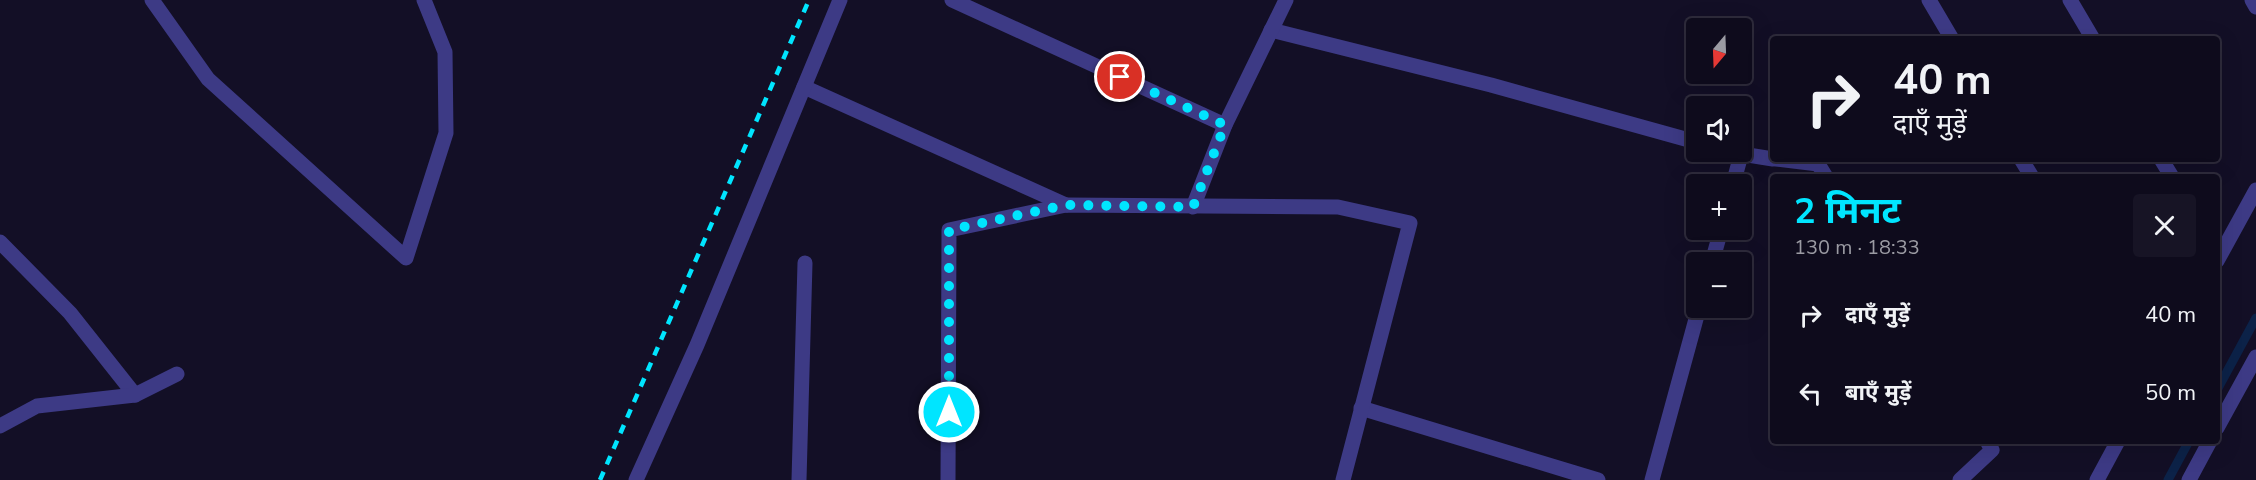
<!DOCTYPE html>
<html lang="hi">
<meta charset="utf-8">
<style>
:root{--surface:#0e0b1c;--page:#171425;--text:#f1f3f6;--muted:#9b9ba3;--line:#2e2b3b;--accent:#00e5ff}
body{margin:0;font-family:"Nunito Sans","Noto Sans Devanagari",sans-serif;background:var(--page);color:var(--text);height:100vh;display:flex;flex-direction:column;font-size:22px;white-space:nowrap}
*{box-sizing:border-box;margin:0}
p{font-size:20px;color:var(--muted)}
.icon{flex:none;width:33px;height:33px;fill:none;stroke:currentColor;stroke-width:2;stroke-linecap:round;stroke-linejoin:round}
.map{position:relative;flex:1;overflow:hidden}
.side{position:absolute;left:1770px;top:174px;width:450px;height:270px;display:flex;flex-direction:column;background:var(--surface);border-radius:6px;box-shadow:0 6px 24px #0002,0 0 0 2px var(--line)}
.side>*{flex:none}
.banner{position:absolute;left:1770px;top:36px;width:450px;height:126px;border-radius:6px;box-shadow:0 6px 24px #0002,0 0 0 2px var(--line);background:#0e0b1c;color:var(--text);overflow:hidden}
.needle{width:39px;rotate:199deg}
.buttons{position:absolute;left:1686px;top:18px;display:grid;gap:12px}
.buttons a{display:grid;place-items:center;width:66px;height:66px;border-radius:6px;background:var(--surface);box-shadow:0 6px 24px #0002,0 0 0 2px var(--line);font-size:30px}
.pin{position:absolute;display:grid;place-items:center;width:51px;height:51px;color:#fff;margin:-26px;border:3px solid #fff;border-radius:50%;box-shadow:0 2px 6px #0007}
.me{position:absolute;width:66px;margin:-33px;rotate:0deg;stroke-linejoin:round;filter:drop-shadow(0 0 4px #0008)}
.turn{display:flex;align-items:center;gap:21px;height:126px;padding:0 24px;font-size:27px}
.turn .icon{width:78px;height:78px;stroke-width:2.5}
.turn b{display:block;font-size:42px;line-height:51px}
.round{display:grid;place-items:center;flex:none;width:63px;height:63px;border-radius:6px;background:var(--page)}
.summary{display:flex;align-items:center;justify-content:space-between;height:102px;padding:0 24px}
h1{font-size:36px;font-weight:700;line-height:45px;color:var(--accent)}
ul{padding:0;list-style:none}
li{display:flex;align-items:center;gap:18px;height:78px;padding:0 24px}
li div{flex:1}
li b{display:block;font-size:22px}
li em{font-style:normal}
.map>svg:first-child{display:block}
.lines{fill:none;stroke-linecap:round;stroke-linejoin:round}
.stream{stroke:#0c2248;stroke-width:9}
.minor{stroke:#3d3a85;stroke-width:15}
.rail{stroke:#00e5ff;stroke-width:4.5;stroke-dasharray:9 8;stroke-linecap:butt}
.route{stroke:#00e5ff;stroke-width:10;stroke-dasharray:0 18}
</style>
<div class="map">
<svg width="2256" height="480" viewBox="0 0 2256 480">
<rect width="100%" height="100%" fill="#130f26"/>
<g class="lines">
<g class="stream">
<polyline points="2217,390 2256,318"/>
<polyline points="2168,480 2189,441"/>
</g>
<g class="minor">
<polyline points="152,0 208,79 406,258 446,133 445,52 424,0"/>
<polyline points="952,0 1225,125"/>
<polyline points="1929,0 1952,39"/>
<polyline points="2070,0 2093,39"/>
<polyline points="2252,0 2256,7"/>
<polyline points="1271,30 1491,85 1696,142"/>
<polyline points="804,87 1066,205"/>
<polyline points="1729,152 1773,159"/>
<polyline points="1776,159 1818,164 1826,177"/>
<polyline points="2021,159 2032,177"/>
<polyline points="2161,159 2172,177"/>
<polyline points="1733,184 1741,155"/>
<polyline points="1193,207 1225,125 1286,0"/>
<polyline points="0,242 70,313 135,395"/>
<polyline points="2217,261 2256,190"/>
<polyline points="1712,262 1721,230"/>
<polyline points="1361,408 1598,480"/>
<polyline points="0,426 37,406 135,395 177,374"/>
<polyline points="2217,428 2256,357"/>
<polyline points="636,480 697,345 840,0"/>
<polyline points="799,480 805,263"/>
<polyline points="948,480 949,230 1066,205 1338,207 1410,223 1343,480"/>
<polyline points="1652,480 1699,308"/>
<polyline points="1960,480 1992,450 1987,441"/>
<polyline points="2097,480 2118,441"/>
<polyline points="2189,480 2210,441"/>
</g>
<polyline class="rail" points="600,480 809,0"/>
</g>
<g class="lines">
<polyline class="route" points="949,412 949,230 1066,205 1193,207 1225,125 1120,77"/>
</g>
</svg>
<div class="buttons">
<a><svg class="needle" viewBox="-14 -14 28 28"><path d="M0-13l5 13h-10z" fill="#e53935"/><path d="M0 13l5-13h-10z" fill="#9b9ba3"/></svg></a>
<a><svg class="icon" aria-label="sound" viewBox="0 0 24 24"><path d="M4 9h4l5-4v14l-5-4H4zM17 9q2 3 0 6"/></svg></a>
<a>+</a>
<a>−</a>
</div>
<div class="pin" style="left:1120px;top:77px;background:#d93025"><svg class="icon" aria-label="arrive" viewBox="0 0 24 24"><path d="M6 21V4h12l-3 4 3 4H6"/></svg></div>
<svg class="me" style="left:949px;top:412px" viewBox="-20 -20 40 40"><circle r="17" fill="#00e5ff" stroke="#fff" stroke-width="3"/><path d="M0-11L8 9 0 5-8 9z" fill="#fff"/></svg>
<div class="banner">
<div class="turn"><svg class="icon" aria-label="right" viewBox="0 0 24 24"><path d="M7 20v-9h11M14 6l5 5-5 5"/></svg><div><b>40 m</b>दाएँ मुड़ें</div></div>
</div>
<section class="side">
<div class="summary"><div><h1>2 मिनट</h1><p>130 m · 18:33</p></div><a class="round"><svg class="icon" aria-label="close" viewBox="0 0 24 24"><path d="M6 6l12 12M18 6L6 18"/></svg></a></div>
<ul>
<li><svg class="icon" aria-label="right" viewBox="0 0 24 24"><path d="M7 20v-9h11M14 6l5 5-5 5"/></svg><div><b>दाएँ मुड़ें</b></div><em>40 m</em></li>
<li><svg class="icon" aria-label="left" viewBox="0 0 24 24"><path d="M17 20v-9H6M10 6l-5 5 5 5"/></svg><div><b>बाएँ मुड़ें</b></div><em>50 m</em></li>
</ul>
</section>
</div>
